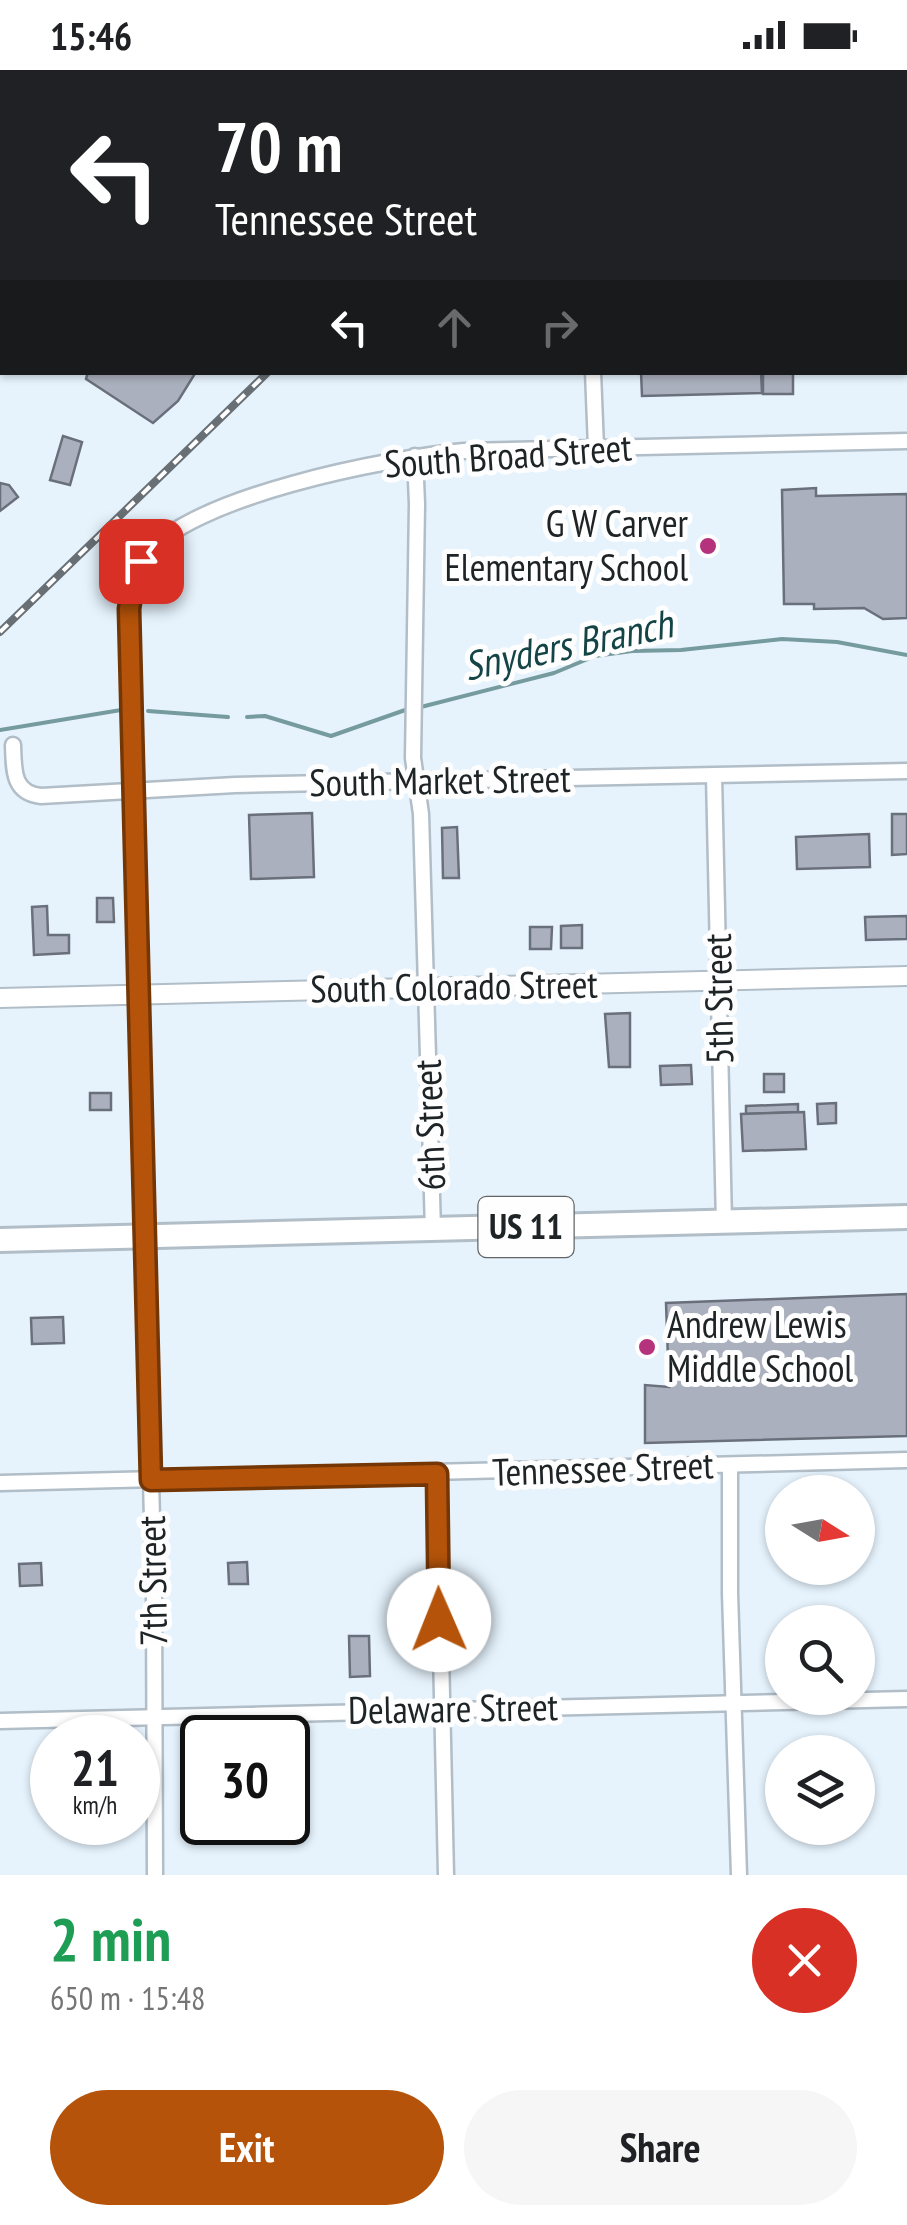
<!DOCTYPE html>
<meta charset="utf-8">
<style>
:root{--surface:#fff;--page:#f6f6f6;--text:#202124;--muted:#757577;--accent:#b45309}
body{margin:0;font-family:"PT Sans Narrow",sans-serif;background:var(--page);color:var(--text);height:100vh;display:flex;flex-direction:column;font-size:38px;white-space:nowrap}
*{box-sizing:border-box;margin:0}
p{font-size:32px;color:var(--muted)}
.icon{flex:none;width:55px;height:55px;fill:none;stroke:currentColor;stroke-width:2;stroke-linecap:round;stroke-linejoin:round}
.map{position:relative;height:1805px;overflow:hidden}
.drawer{display:flex;flex-direction:column;background:var(--surface);flex:1}
.drawer>*{flex:none}
.top-card{position:absolute;left:0px;top:0px;width:908px;height:305px;box-shadow:0 2px 8px #0004;background:#202124;color:#fff;overflow:hidden}
.needle{width:65px;rotate:101deg}
.tools{position:absolute;left:765px;top:1405px;display:grid;gap:20px}
.tools a{display:grid;place-items:center;width:110px;height:110px;border-radius:50%;background:var(--surface);box-shadow:0 2px 8px #0004;font-size:50px}
.speed{position:absolute;left:30px;top:1645px;display:flex;gap:20px;font-size:50px;font-weight:700;text-align:center}
.speed>*{display:grid;place-content:center;width:130px;height:130px;border-radius:50%;background:var(--surface);box-shadow:0 2px 8px #0004;line-height:1}
.speed small{font-size:25px;font-weight:400}
.speed .limit{border:5px solid #111;border-radius:15px;background:#fff;color:#111}
.pin{position:absolute;display:grid;place-items:center;width:85px;height:85px;color:#fff;margin:-42px;border-radius:20px;box-shadow:0 5px 15px #0006}
.me{position:absolute;width:110px;margin:-55px;rotate:359deg;stroke-linejoin:round;filter:drop-shadow(0 0 8px #0008)}
.turn{display:flex;align-items:center;gap:35px;height:210px;padding:0 50px;font-size:45px}
.turn .icon{width:130px;height:130px;stroke-width:2.5}
.turn b{display:block;font-size:70px;line-height:85px}
.lanes{display:flex;align-items:center;height:95px;padding:0 50px;background:#0003;justify-content:center;gap:50px;direction:ltr}
.lanes .off{opacity:.35}
.round{display:grid;place-items:center;flex:none;width:105px;height:105px;border-radius:52px;background:var(--page)}
.head{display:flex;align-items:center;justify-content:space-between;height:170px;padding:0 50px}
h1{font-size:60px;font-weight:700;line-height:75px;color:#1e9e55}
.primary-button{display:flex;gap:20px;margin-top:auto;padding:20px 50px}
.primary-button a{flex:1;height:115px;border-radius:60px;background:var(--accent);color:#fff;font-size:40px;font-weight:700;line-height:115px;text-align:center}
.primary-button a+a{background:var(--page);color:var(--text)}
.status{display:flex;justify-content:space-between;align-items:center;height:70px;padding:0 50px;background:var(--surface);direction:ltr}
.status svg{height:28px;fill:currentColor}
.map>svg:first-child{display:block}
.lines{fill:none;stroke-linecap:round;stroke-linejoin:round}
.stream{stroke:#769b9e;stroke-width:4}
.building{fill:#aab0bd;stroke:#6a707b;stroke-width:2.5}
.minor-casing{stroke:#b1bdc7;stroke-width:19}
.tertiary-casing{stroke:#b1bdc7;stroke-width:22}
.primary-casing{stroke:#b1bdc7;stroke-width:28}
.minor{stroke:#fff;stroke-width:14}
.tertiary{stroke:#fff;stroke-width:18}
.primary{stroke:#fff;stroke-width:22}
.rail-casing{stroke:#687076;stroke-width:8}
.rail{stroke:#fefefe;stroke-width:4;stroke-dasharray:11;stroke-linecap:butt}
.route-casing{stroke:#753606;stroke-width:25}
.route{stroke:#b45309;stroke-width:18}
.poi-dot{fill:#b5337c;stroke:#fefefe;stroke-width:4}
.labels{text-anchor:middle;stroke-width:10;stroke-linejoin:round;paint-order:stroke}
.shield{fill:#fefefe;stroke:#616567;stroke-width:2.5}
.shield-label{font-size:35px;font-weight:bold;fill:#1e2326}
.street-label{font-size:38px;fill:#1e2326;stroke:#fefefe}
.poi-label{font-size:38px;fill:#1e2326;stroke:#fefefe;text-anchor:end}
.water-label{font-size:40px;font-style:italic;fill:#154446;stroke:#fefefe}
</style>
<div class="status"><b>15:46</b><svg viewBox="0 0 49 12"><path d="M0 12V9h3v3zM5 12V6h3v6zM10 12V3h3v9zM15 12V0h3v12zM26 1h20v11H26zM47 4h2v5h-2z"/></svg></div>
<div class="map">
<svg width="907" height="1805" viewBox="0 0 907 1805">
<rect width="100%" height="100%" fill="#e6f3fd"/>
<g class="lines">
<g class="stream">
<polyline points="417,638 554,603 595,586 632,581 681,580 782,569 837,572 907,585"/>
<polyline points="148,641 228,647"/>
<polyline points="247,647 265,646 331,666 408,639"/>
<polyline points="0,660 121,640"/>
</g>
</g>
<g class="building">
<polygon points="88,302 196,302 178,331 153,353 86,309"/>
<polygon points="641,302 761,302 762,323 642,326"/>
<rect x="763" y="302" width="30" height="22"/>
<polygon points="63,366 82,372 70,415 50,410"/>
<polygon points="0,413 9,415 18,427 0,441"/>
<polygon points="816,418 816,426 907,424 907,548 883,549 864,538 814,539 814,534 784,534 782,420"/>
<polygon points="312,743 314,807 251,809 249,745"/>
<polygon points="892,744 907,744 907,784 892,785"/>
<polygon points="457,757 459,808 443,808 442,758"/>
<polygon points="869,764 870,797 797,799 796,767"/>
<polygon points="97,828 113,828 114,852 97,852"/>
<polygon points="47,836 48,865 69,865 69,883 34,885 32,837"/>
<polygon points="907,846 907,869 866,870 865,847"/>
<polygon points="582,855 582,878 561,878 561,856"/>
<polygon points="530,857 552,857 551,879 530,879"/>
<polygon points="630,943 630,997 609,997 605,944"/>
<polygon points="691,995 692,1014 661,1015 660,996"/>
<rect x="764" y="1004" width="20" height="18"/>
<rect x="90" y="1023" width="21" height="17"/>
<polygon points="836,1033 836,1053 818,1054 817,1034"/>
<polygon points="798,1034 798,1042 746,1044 746,1036"/>
<polygon points="804,1042 806,1079 743,1081 741,1044"/>
<polygon points="907,1224 907,1366 645,1373 645,1315 669,1317 666,1233"/>
<polygon points="63,1247 64,1273 32,1274 31,1248"/>
<polygon points="247,1492 248,1514 229,1514 228,1493"/>
<polygon points="41,1493 42,1515 20,1516 19,1494"/>
<polygon points="349,1566 369,1566 370,1606 350,1607"/>
</g>
<g class="lines">
<g class="minor-casing">
<g id="minor">
<polyline points="75,2 166,0"/>
<polyline points="632,2 633,0"/>
<polyline points="0,3 2,3"/>
<polyline points="905,113 907,113"/>
<polyline points="593,302 596,378"/>
<polyline points="415,386 417,434 413,688 421,744 433,1160"/>
<path d="M13,675C14,699 12,723 41,726L235,715L907,701"/>
<polyline points="714,706 724,1153"/>
<polyline points="730,1395 730,1523 739,1805"/>
<polyline points="437,1403 446,1805"/>
<polyline points="0,1413 907,1390"/>
<polyline points="0,1651 907,1629"/>
<path d="M155,1805L154,1528L129,539C130,521 132,503 143,488C189,426 388,388 464,381L907,371"/>
</g>
</g>
<g class="tertiary-casing">
<polyline id="tertiary" points="0,928 907,906"/>
</g>
<g class="primary-casing">
<polyline id="primary" points="0,1170 907,1147"/>
</g>
<use href="#minor" class="minor"/>
<use href="#tertiary" class="tertiary"/>
<use href="#primary" class="primary"/>
<g class="rail-casing">
<g id="rail">
<polyline points="188,2 190,0"/>
<polyline points="565,2 567,0"/>
<polyline points="0,226 2,222"/>
<polyline points="0,278 2,275"/>
<polyline points="0,562 268,302"/>
</g>
</g>
<use href="#rail" class="rail"/>
</g>
<g class="lines">
<g class="route-casing">
<polyline id="route" points="141,491 134,506 129,539 151,1410 437,1404 439,1550"/>
</g>
<use href="#route" class="route"/>
</g>
<g class="poi-dot">
<circle cx="708" cy="476" r="10"/>
<circle cx="647" cy="1277" r="10"/>
</g>
<g class="labels">
<rect class="shield" x="478.5" y="1127" width="95" height="60" rx="8"/>
<g class="shield-label">
<text x="526" y="1169">US 11</text>
</g>
<g class="street-label">
<text transform="translate(508 386) rotate(-4)" y="13">South Broad Street</text>
<text transform="translate(440 711) rotate(-1)" y="13">South Market Street</text>
<text transform="translate(454 917) rotate(-1)" y="13">South Colorado Street</text>
<text transform="translate(719 929) rotate(-91)" y="13">5th Street</text>
<text transform="translate(430 1055) rotate(-92)" y="13">6th Street</text>
<text transform="translate(603 1399) rotate(-2)" y="13">Tennessee Street</text>
<text transform="translate(153 1511) rotate(-91)" y="13">7th Street</text>
<text transform="translate(453 1639) rotate(-1)" y="13">Delaware Street</text>
</g>
<g class="poi-label">
<text x="688" y="467">G W Carver<tspan x="688" dy="44">Elementary School</tspan></text>
<text x="667" y="1268" text-anchor="start">Andrew Lewis<tspan x="667" dy="44">Middle School</tspan></text>
</g>
<g class="water-label">
<text transform="translate(568 575) rotate(-12)" y="14">Snyders Branch</text>
</g>
</g>
</svg>
<div class="tools">
<a><svg class="needle" viewBox="-14 -14 28 28"><path d="M0-13l5 13h-10z" fill="#e53935"/><path d="M0 13l5-13h-10z" fill="#757577"/></svg></a>
<a><svg class="icon" aria-label="search" viewBox="0 0 24 24"><circle cx="10" cy="10" r="6"/><path d="M15 15l6 6"/></svg></a>
<a><svg class="icon" aria-label="layers" viewBox="0 0 24 24"><path d="M12 4l9 5-9 5-9-5zM3 14l9 5 9-5"/></svg></a>
</div>
<div class="speed"><div>21<small>km/h</small></div><div class="limit">30</div></div>
<div class="pin" style="left:141px;top:491px;background:#d93025"><svg class="icon" aria-label="arrive" viewBox="0 0 24 24"><path d="M6 21V4h12l-3 4 3 4H6"/></svg></div>
<svg class="me" style="left:439px;top:1550px" viewBox="-20 -20 40 40"><circle r="19" fill="#fff"/><path d="M0-13L10 11 0 6-10 11z" fill="#b45309"/></svg>
<div class="top-card">
<div class="turn"><svg class="icon" aria-label="left" viewBox="0 0 24 24"><path d="M17 20v-9H6M10 6l-5 5 5 5"/></svg><div><b>70 m</b>Tennessee Street</div></div>
<div class="lanes"><svg class="icon" aria-label="left" viewBox="0 0 24 24"><path d="M17 20v-9H6M10 6l-5 5 5 5"/></svg><svg class="icon off" aria-label="ahead" viewBox="0 0 24 24"><path d="M12 20V5M6 11l6-6 6 6"/></svg><svg class="icon off" aria-label="right" viewBox="0 0 24 24"><path d="M7 20v-9h11M14 6l5 5-5 5"/></svg></div>
</div>
</div>
<section class="drawer">
<div class="head"><div><h1>2 min</h1><p>650 m · 15:48</p></div><a class="round" style="background:#d93025;color:#fff"><svg class="icon" aria-label="close" viewBox="0 0 24 24"><path d="M6 6l12 12M18 6L6 18"/></svg></a></div>
<div class="primary-button"><a>Exit</a><a>Share</a></div>
</section>
